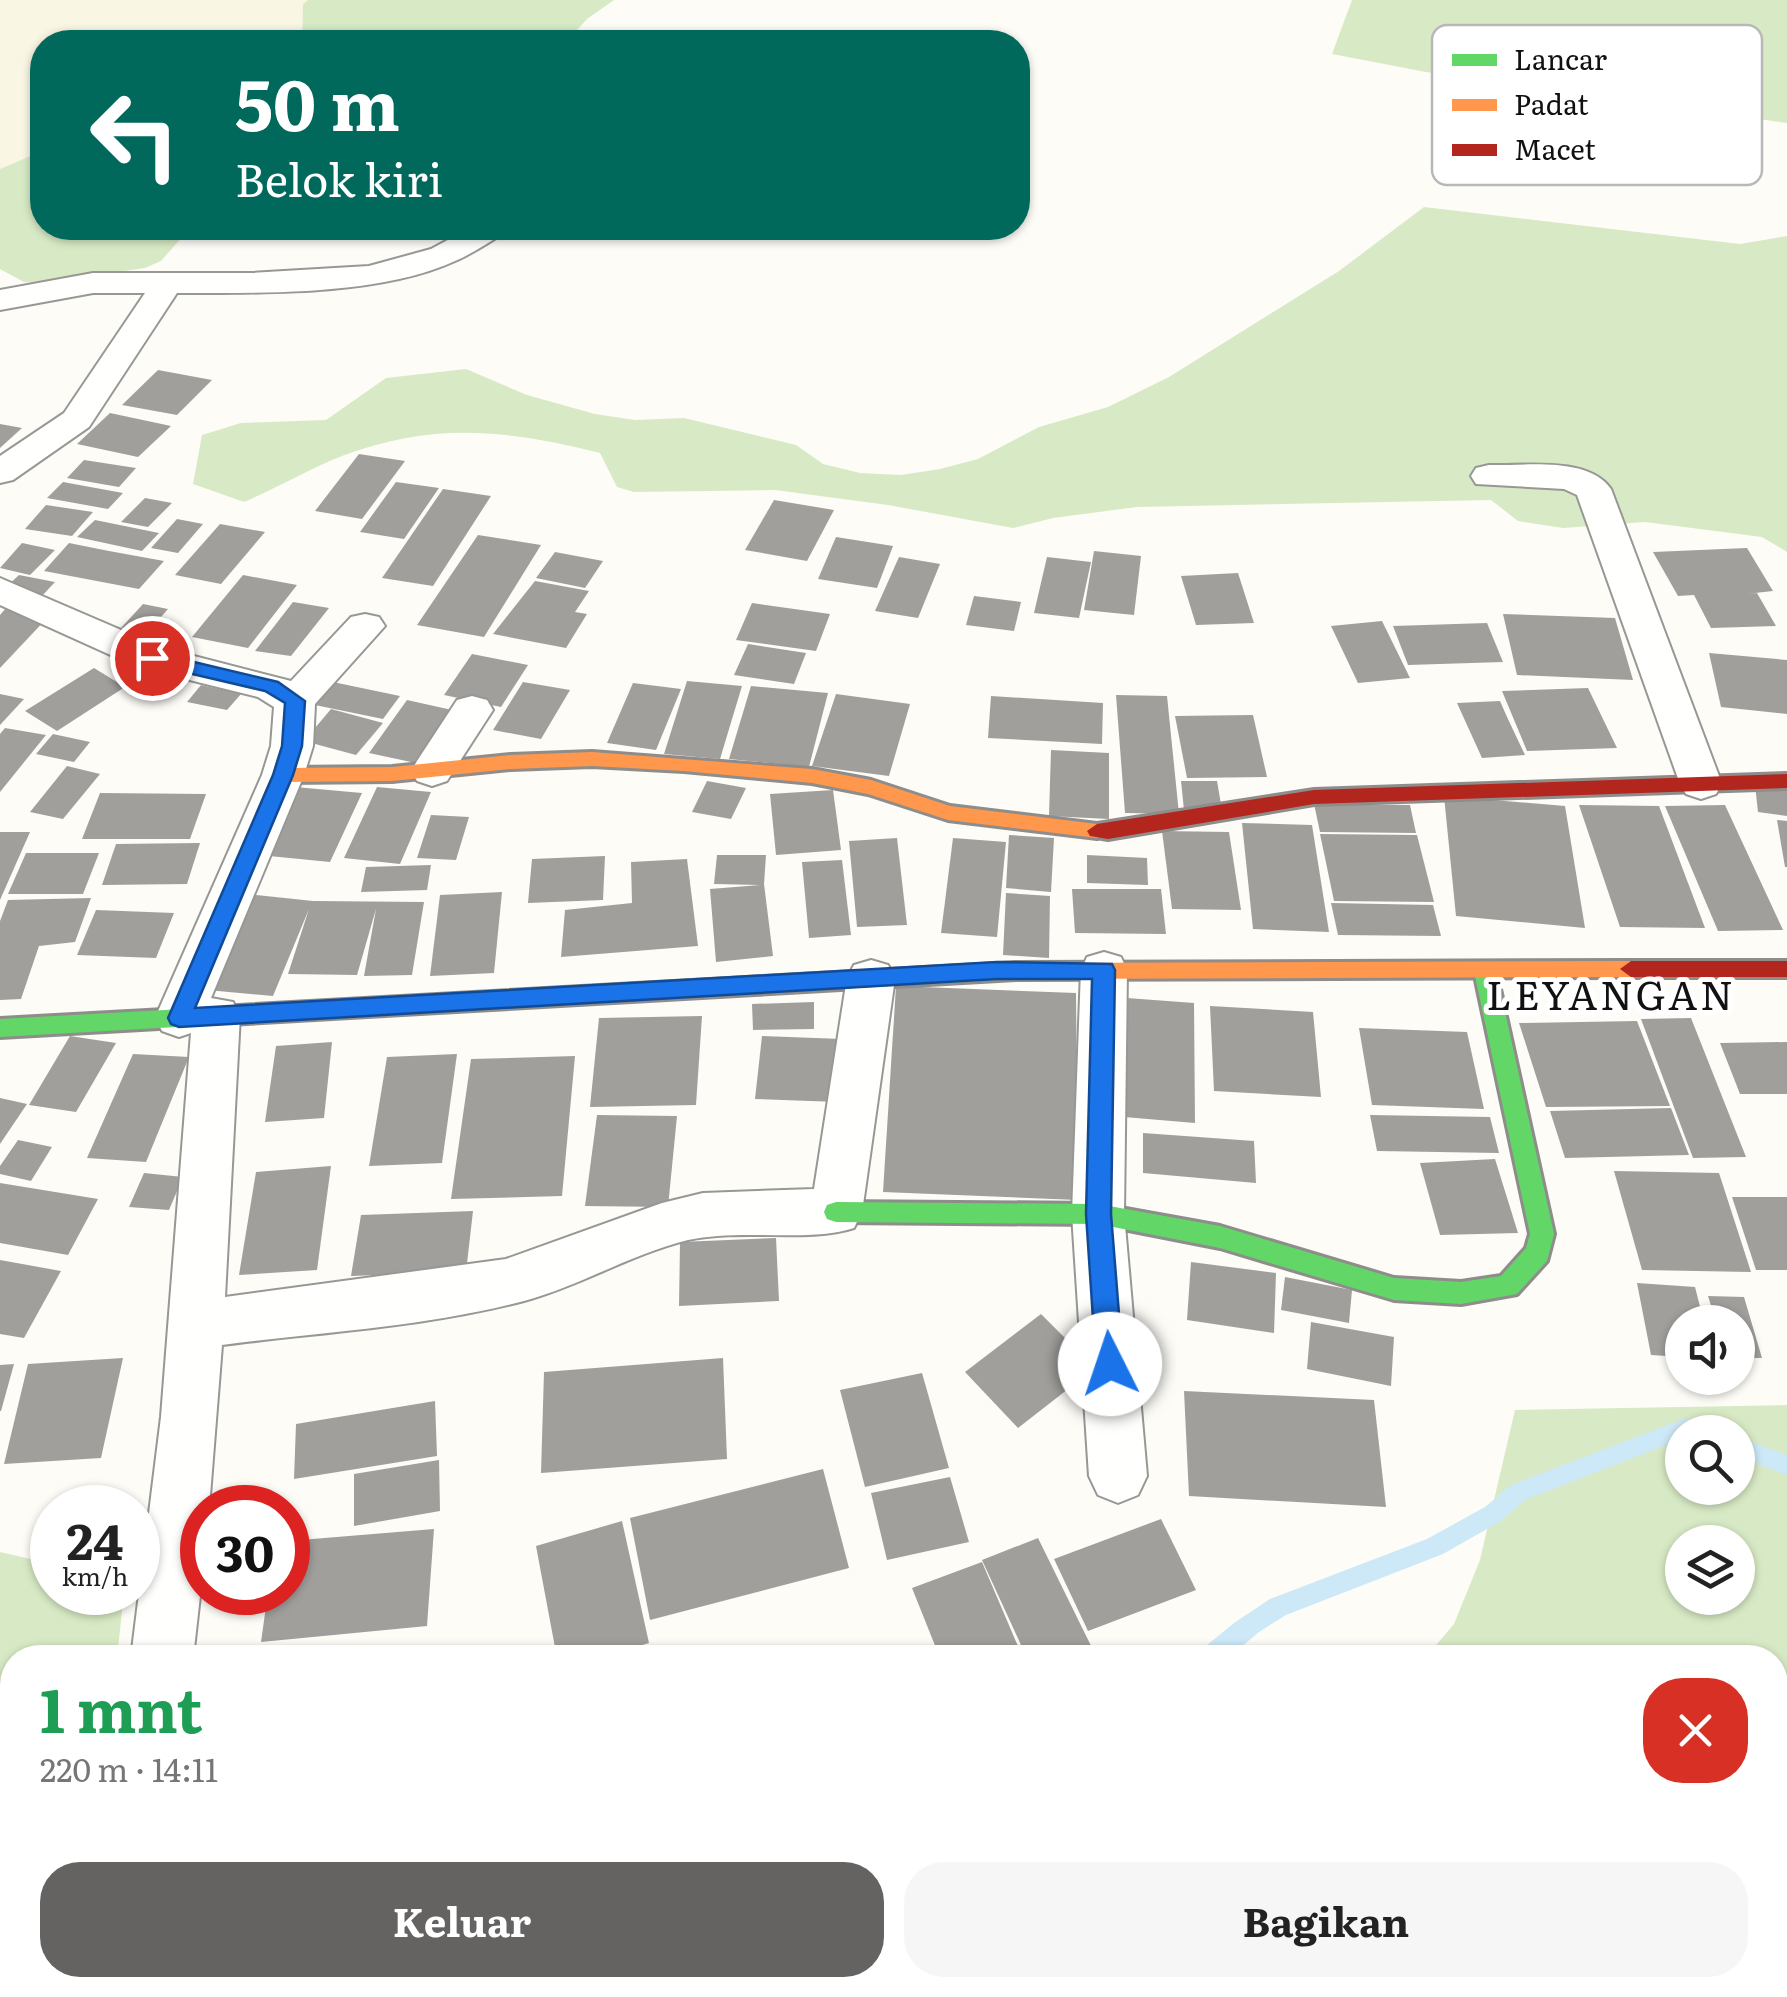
<!DOCTYPE html>
<html lang="id">
<meta charset="utf-8">
<style>
:root{--surface:#fff;--page:#f6f6f6;--text:#222;--muted:#767676;--accent:#646362}
body{margin:0;font-family:Literata,serif;background:var(--page);color:var(--text);height:100vh;display:flex;flex-direction:column;font-size:38px;white-space:nowrap}
*{box-sizing:border-box;margin:0}
p{font-size:32px;color:var(--muted)}
.icon{flex:none;width:55px;height:55px;fill:none;stroke:currentColor;stroke-width:2;stroke-linecap:round;stroke-linejoin:round}
.map{position:relative;flex:1;overflow:hidden}
.sheet{position:absolute;left:0px;top:1645px;width:1788px;height:352px;display:flex;flex-direction:column;background:var(--surface);border-radius:40px 40px 0 0;box-shadow:0 2px 8px #0004}
.sheet>*{flex:none}
.banner{position:absolute;left:30px;top:30px;width:1000px;height:210px;border-radius:40px;box-shadow:0 2px 8px #0004;background:#00695c;color:#fff;overflow:hidden}
.buttons{position:absolute;left:1665px;top:1305px;display:grid;gap:20px}
.buttons a{display:grid;place-items:center;width:90px;height:90px;border-radius:50%;background:var(--surface);box-shadow:0 2px 8px #0004;font-size:50px}
.speed{position:absolute;left:30px;top:1485px;display:flex;gap:20px;font-size:50px;font-weight:700;text-align:center}
.speed>*{display:grid;place-content:center;width:130px;height:130px;border-radius:50%;background:var(--surface);box-shadow:0 2px 8px #0004;line-height:1}
.speed small{font-size:25px;font-weight:400}
.speed .limit{border:15px solid #d22;background:#fff;color:#111}
.pin{position:absolute;display:grid;place-items:center;width:85px;height:85px;color:#fff;margin:-42px;border:5px solid #fff;border-radius:50%;box-shadow:0 2px 10px #0007}
.me{position:absolute;width:110px;margin:-55px;rotate:356deg;stroke-linejoin:round;filter:drop-shadow(0 0 8px #0008)}
.turn{display:flex;align-items:center;gap:35px;height:210px;padding:0 40px;font-size:45px}
.turn .icon{width:130px;height:130px;stroke-width:2.5}
.turn b{display:block;font-size:70px;line-height:85px}
.round{display:grid;place-items:center;flex:none;width:105px;height:105px;border-radius:40px;background:var(--page)}
.headline{display:flex;align-items:center;justify-content:space-between;height:170px;padding:0 40px}
h1{font-size:60px;font-weight:700;line-height:75px;color:#1e9e55}
.cta{display:flex;gap:20px;margin-top:auto;padding:20px 40px}
.cta a{flex:1;height:115px;border-radius:40px;background:var(--accent);color:#fff;font-size:40px;font-weight:700;line-height:115px;text-align:center}
.cta a+a{background:var(--page);color:var(--text)}
.map>svg:first-child{display:block}
.farmland{fill:#f9f7e4}
.forest{fill:#d8eac5;fill-rule:evenodd}
.lines{fill:none;stroke-linecap:round;stroke-linejoin:round}
.stream{fill:#cde8f7;fill-rule:evenodd}
.building{fill:#a19f9c}
.street-casing{stroke:#979795;stroke-width:4}
.fast-casing{stroke:#8e8d8b;stroke-width:6}
.slow-casing{stroke:#8e8d8b;stroke-width:6}
.jam-casing{stroke:#8e8d8b;stroke-width:6}
.street{fill:#fffffe;fill-rule:evenodd}
.fast{fill:#63d668;fill-rule:evenodd}
.slow{fill:#ff974d;fill-rule:evenodd}
.jam{fill:#b3261e;fill-rule:evenodd}
.route{fill:#1a73e8;stroke:#114b97;stroke-width:2.5}
.labels{text-anchor:middle;stroke-width:10;stroke-linejoin:round;paint-order:stroke}
.quarter-label{font-size:40px;letter-spacing:2.5px;fill:#111;stroke:#fff}
.key{fill:#fff;stroke:#b8b8b8;stroke-width:2.5}
.key-label{font-size:28px;fill:#111}
</style>
<div class="map">
<svg width="1787" height="1997" viewBox="0 0 1787 1997">
<rect width="100%" height="100%" fill="#fdfcf7"/>
<polygon class="farmland" points="0,0 308,0 303,4 302,42 42,42 42,151 0,169"/>
<g class="forest">
<polygon points="308,0 614,0 587,19 566,42 302,42 303,4"/>
<polygon points="1352,0 1787,0 1787,123 1426,72 1332,54"/>
<polygon points="42,151 42,228 190,228 161,261 145,268 42,283 24,282 0,269 0,169"/>
<path d="M1424,207L1740,244L1787,236V552L1762,537L1645,522L1563,528L1518,521L1491,500L1137,507L1053,518L1013,528L888,505L775,490L634,492L617,487L600,453C507,430 434,421 342,456C309,469 277,488 244,502L193,484L202,435L241,423L326,420L386,378L466,369L527,395L595,414L635,420L684,418L796,445L823,464L860,473L901,475L940,469L978,459L1039,427L1108,407L1169,377L1339,271Z"/>
<path d="M1787,1405V1997H569L574,1985H1775V1658L1426,1657L1454,1624L1480,1560L1515,1410ZM1738,1432V1488H1682V1432ZM1738,1542V1598H1682V1542Z"/>
<polygon points="0,1552 52,1564 52,1592 124,1593 117,1657 12,1658 12,1985 176,1985 179,1997 0,1997"/>
</g>
<g class="lines">
<g class="stream">
<polygon points="1686,1418 1704,1425 1707,1432 1682,1432 1682,1439 1527,1499 1501,1521 1443,1554 1286,1615 1259,1632 1228,1658 1198,1658 1201,1650 1234,1623 1270,1599 1427,1539 1485,1507 1511,1485"/>
<polygon points="1738,1437 1787,1455 1787,1475 1738,1457"/>
<polygon points="0,1759 12,1763 12,1787 0,1783"/>
</g>
</g>
<g class="building">
<polygon points="158,370 212,380 177,415 122,405"/>
<polygon points="110,413 171,426 138,457 77,444"/>
<polygon points="0,424 22,428 0,448"/>
<polygon points="359,454 405,461 362,519 315,511"/>
<polygon points="84,460 136,468 119,487 67,478"/>
<polygon points="63,482 123,493 108,509 47,498"/>
<polygon points="396,482 439,488 404,539 360,532"/>
<polygon points="443,489 491,496 433,586 382,578"/>
<polygon points="145,498 172,503 148,527 121,522"/>
<polygon points="774,500 834,510 807,561 745,550"/>
<polygon points="46,505 93,512 72,536 25,529"/>
<polygon points="177,519 203,524 178,553 151,548"/>
<polygon points="95,520 159,533 142,551 77,537"/>
<polygon points="220,524 265,532 221,584 175,575"/>
<polygon points="478,535 541,545 484,637 417,625"/>
<polygon points="836,537 893,546 877,588 818,579"/>
<polygon points="22,543 55,550 30,575 0,568"/>
<polygon points="69,543 109,551 164,561 139,589 44,571"/>
<polygon points="1747,548 1773,591 1746,594 1757,593 1776,626 1711,628 1694,595 1678,596 1653,552"/>
<polygon points="1094,551 1141,556 1134,615 1084,610"/>
<polygon points="555,552 603,561 585,588 536,578"/>
<polygon points="899,557 940,564 918,618 875,611"/>
<polygon points="1047,557 1091,562 1079,618 1034,613"/>
<polygon points="1238,573 1254,623 1196,625 1181,576"/>
<polygon points="19,575 55,582 41,597 5,588"/>
<polygon points="243,575 297,585 248,648 192,637"/>
<polygon points="535,581 589,591 575,612 587,614 566,648 493,634"/>
<polygon points="974,596 1021,602 1014,631 966,625"/>
<polygon points="293,602 329,608 291,656 255,651"/>
<polygon points="752,603 830,614 816,651 736,640"/>
<polygon points="143,604 168,609 147,633 121,628"/>
<polygon points="6,608 48,617 0,668 0,615"/>
<polygon points="1503,614 1615,618 1633,680 1517,675"/>
<polygon points="1382,621 1410,678 1358,683 1331,626"/>
<polygon points="1487,623 1503,662 1408,665 1393,626"/>
<polygon points="748,644 806,653 794,684 734,675"/>
<polygon points="1709,653 1787,660 1787,714 1721,707"/>
<polygon points="472,654 528,665 501,707 444,695"/>
<polygon points="94,668 125,687 57,731 25,711"/>
<polygon points="328,681 400,696 383,719 310,704"/>
<polygon points="687,681 742,686 720,759 664,754"/>
<polygon points="523,682 570,690 541,739 493,730"/>
<polygon points="633,683 681,689 656,750 607,743"/>
<polygon points="201,685 241,694 227,710 187,702"/>
<polygon points="751,686 828,693 809,767 729,759"/>
<polygon points="1588,688 1617,748 1527,751 1502,691"/>
<polygon points="0,694 24,699 0,725"/>
<polygon points="836,694 910,704 889,776 812,766"/>
<polygon points="1116,695 1167,696 1179,814 1125,813"/>
<polygon points="991,696 1103,703 1102,744 988,738"/>
<polygon points="407,700 461,712 425,765 369,753"/>
<polygon points="1500,701 1507,717 1525,755 1482,758 1457,703"/>
<polygon points="331,709 383,723 356,755 304,741"/>
<polygon points="1253,715 1267,777 1187,778 1175,716"/>
<polygon points="5,728 46,735 0,792 0,734"/>
<polygon points="53,734 90,742 74,762 36,754"/>
<polygon points="1051,750 1109,753 1109,819 1049,816"/>
<polygon points="67,766 100,774 63,819 30,812"/>
<polygon points="707,781 746,788 731,819 692,812"/>
<polygon points="1181,781 1217,781 1222,810 1184,810"/>
<polygon points="1755,785 1787,790 1787,816 1758,812"/>
<polygon points="284,786 362,793 330,862 249,854"/>
<polygon points="377,787 431,792 400,864 344,858"/>
<polygon points="833,790 841,850 776,855 770,794"/>
<polygon points="100,793 206,794 190,839 82,839"/>
<polygon points="1444,796 1565,806 1585,928 1456,916"/>
<polygon points="1314,804 1410,805 1416,833 1320,832"/>
<polygon points="1579,805 1659,806 1705,928 1620,927"/>
<polygon points="1725,805 1783,930 1718,931 1665,806"/>
<polygon points="431,815 469,817 456,860 417,858"/>
<polygon points="1777,820 1787,821 1787,867 1785,867"/>
<polygon points="1242,823 1312,825 1329,932 1253,929"/>
<polygon points="1162,831 1229,832 1241,910 1172,909"/>
<polygon points="0,832 30,832 0,900"/>
<polygon points="1320,834 1417,835 1434,902 1334,901"/>
<polygon points="1009,835 1054,838 1051,892 1006,888"/>
<polygon points="897,838 907,925 857,927 849,841"/>
<polygon points="953,838 1006,842 997,937 941,933"/>
<polygon points="200,843 187,884 102,885 116,844"/>
<polygon points="26,853 99,853 83,894 8,894"/>
<polygon points="717,855 766,855 764,884 773,956 716,962 710,889 760,885 714,884"/>
<polygon points="1087,855 1147,858 1148,885 1087,883"/>
<polygon points="605,856 603,900 528,903 532,859"/>
<polygon points="687,859 698,946 561,957 565,910 632,903 631,862"/>
<polygon points="842,860 851,935 809,938 802,862"/>
<polygon points="431,865 427,890 361,892 366,867"/>
<polygon points="1072,889 1161,889 1166,934 1075,933"/>
<polygon points="502,892 494,973 430,976 440,895"/>
<polygon points="237,893 313,901 424,902 412,975 364,976 376,909 357,975 288,974 309,909 273,996 196,989"/>
<polygon points="1006,893 1050,896 1049,958 1003,955"/>
<polygon points="91,898 75,942 39,946 21,999 0,1000 0,921 8,900"/>
<polygon points="1331,903 1433,905 1441,936 1338,935"/>
<polygon points="96,910 174,913 156,958 77,955"/>
<polygon points="896,986 1076,993 1078,1200 883,1192"/>
<polygon points="1127,998 1194,1003 1195,1123 1124,1117"/>
<polygon points="814,1002 814,1029 753,1030 752,1004"/>
<polygon points="1210,1006 1313,1012 1321,1097 1214,1091"/>
<polygon points="702,1016 696,1105 590,1107 599,1018"/>
<polygon points="1691,1018 1746,1157 1693,1158 1641,1019"/>
<polygon points="1637,1021 1670,1106 1546,1107 1519,1023"/>
<polygon points="1359,1028 1467,1032 1484,1109 1372,1105"/>
<polygon points="70,1036 116,1043 76,1112 29,1105"/>
<polygon points="762,1036 842,1039 838,1102 755,1099"/>
<polygon points="332,1042 324,1118 265,1122 276,1046"/>
<polygon points="1787,1042 1787,1094 1740,1094 1720,1043"/>
<polygon points="133,1054 189,1057 146,1162 87,1158"/>
<polygon points="457,1054 442,1163 369,1166 387,1057"/>
<polygon points="575,1056 562,1196 451,1199 471,1059"/>
<polygon points="0,1098 27,1104 0,1144"/>
<polygon points="1671,1108 1689,1155 1565,1158 1550,1111"/>
<polygon points="597,1115 677,1116 668,1207 585,1206"/>
<polygon points="1370,1115 1490,1117 1499,1153 1377,1151"/>
<polygon points="1143,1133 1254,1141 1256,1183 1143,1173"/>
<polygon points="18,1140 52,1147 31,1181 0,1174 0,1166"/>
<polygon points="1495,1159 1518,1233 1440,1235 1420,1163"/>
<polygon points="331,1166 317,1270 239,1275 256,1172"/>
<polygon points="1614,1171 1719,1173 1751,1272 1642,1270"/>
<polygon points="144,1173 183,1177 169,1210 129,1207"/>
<polygon points="0,1183 98,1199 68,1255 0,1243"/>
<polygon points="1732,1197 1787,1197 1787,1270 1756,1270"/>
<polygon points="473,1211 466,1272 351,1276 361,1215"/>
<polygon points="776,1238 779,1301 679,1306 680,1242"/>
<polygon points="0,1260 61,1271 24,1338 0,1334"/>
<polygon points="1191,1262 1276,1273 1274,1333 1187,1320"/>
<polygon points="1285,1277 1352,1290 1349,1323 1281,1310"/>
<polygon points="1637,1283 1695,1287 1704,1322 1682,1322 1682,1357 1651,1355"/>
<polygon points="1708,1296 1744,1297 1762,1358 1738,1358 1738,1322 1716,1322"/>
<polygon points="1041,1314 1095,1368 1018,1428 965,1372"/>
<polygon points="1311,1322 1394,1337 1391,1386 1307,1369"/>
<polygon points="123,1358 101,1458 4,1464 28,1364"/>
<polygon points="723,1358 727,1459 541,1473 544,1372"/>
<polygon points="14,1364 1,1411 0,1411 0,1365"/>
<polygon points="922,1373 949,1468 865,1487 840,1390"/>
<polygon points="1184,1391 1374,1400 1386,1507 1189,1496"/>
<polygon points="435,1401 437,1456 294,1479 296,1424"/>
<polygon points="439,1460 440,1511 354,1526 354,1474"/>
<polygon points="823,1469 849,1568 650,1620 630,1518"/>
<polygon points="950,1477 969,1542 887,1560 871,1493"/>
<polygon points="1161,1519 1196,1590 1088,1631 1054,1559"/>
<polygon points="622,1521 649,1643 598,1658 557,1658 536,1546"/>
<polygon points="434,1529 427,1626 261,1642 268,1592 288,1592 288,1541"/>
<polygon points="1038,1538 1097,1658 1027,1658 982,1560"/>
<polygon points="982,1562 1023,1658 940,1658 912,1588"/>
</g>
<g class="lines">
<g class="street-casing">
<g id="street">
<path d="M470,228H507L503,234C487,243 472,254 455,261C379,296 260,293 177,293L89,427L13,480L0,483V456L64,413L145,293H93L0,310V290L93,273H250L369,266L431,249Z"/>
<path d="M1489,465C1524,466 1588,456 1611,489L1722,784L1716,794L1701,799L1686,794L1680,784L1577,495L1564,489L1476,484L1471,476L1476,468Z"/>
<path d="M0,578L163,648L291,681L351,617L365,614L379,617L385,626L315,704L313,746L304,775L211,998L233,1002L240,1015L225,1297L506,1259L662,1203L703,1193L814,1189L847,978L854,965L871,960L888,965L895,978L862,1212L854,1228C809,1243 742,1228 688,1240C631,1254 580,1286 524,1301C426,1327 322,1332 222,1345L209,1508H202V1578L193,1658H131L161,1417L191,1033L179,1037L162,1031L155,1018L262,775L271,746L274,707L258,697L137,667L0,605Z"/>
<polygon points="472,696 487,700 493,710 447,781 432,786 417,781 411,771 417,761 457,700"/>
<polygon points="1104,952 1121,957 1127,970 1124,1214 1147,1476 1138,1495 1118,1503 1098,1495 1089,1476 1072,1214 1081,970 1087,957"/>
</g>
</g>
<g class="fast-casing">
<g id="fast">
<polygon points="1016,963 1027,971 1016,979 0,1037 0,1019"/>
<polygon points="1485,963 1496,971 1554,1234 1547,1261 1517,1294 1461,1304 1394,1300 1220,1248 1098,1224 836,1222 827,1219 824,1212 827,1205 836,1202 1098,1204 1220,1226 1394,1278 1461,1282 1501,1276 1526,1248 1530,1234 1474,971"/>
</g>
</g>
<g class="slow-casing">
<g id="slow">
<polygon points="592,752 812,769 871,780 950,806 1097,824 1107,831 1097,838 948,820 868,794 812,783 684,771 592,766 511,769 392,781 283,782 273,775 283,768 392,767 511,755"/>
<polygon points="1631,961 1642,969 1631,977 1016,979 1005,971 1016,963"/>
</g>
</g>
<g class="jam-casing">
<g id="jam">
<polygon points="1787,774 1787,788 1314,804 1108,839 1090,836 1087,831 1097,824 1314,790"/>
<polygon points="1631,961 1787,961 1787,977 1631,977 1620,969"/>
</g>
</g>
<use href="#street" class="street"/>
<use href="#fast" class="fast"/>
<use href="#slow" class="slow"/>
<use href="#jam" class="jam"/>
</g>
<polygon class="route" points="152,652 278,682 305,701 302,746 293,775 195,1008 997,962 1112,964 1115,970 1111,1214 1123,1364 1119,1372 1110,1376 1100,1372 1096,1364 1086,1214 1092,979 997,979 179,1027 171,1024 168,1018 273,775 282,746 285,703 265,691 145,663 142,658"/>
<g class="labels">
<g class="quarter-label">
<text x="1611" y="1010">LEYANGAN</text>
</g>
</g>
<rect x="1432" y="25" width="330" height="160" rx="15" class="key"/>
<rect x="1452" y="54" width="45" height="12" fill="#63d668"/>
<rect x="1452" y="99" width="45" height="12" fill="#ff974d"/>
<rect x="1452" y="144" width="45" height="12" fill="#b3261e"/>
<g class="key-label">
<text x="1514" y="70">Lancar</text>
<text x="1514" y="115">Padat</text>
<text x="1514" y="160">Macet</text>
</g>
</svg>
<div class="buttons">
<a><svg class="icon" aria-label="sound" viewBox="0 0 24 24"><path d="M4 9h4l5-4v14l-5-4H4zM17 9q2 3 0 6"/></svg></a>
<a><svg class="icon" aria-label="search" viewBox="0 0 24 24"><circle cx="10" cy="10" r="6"/><path d="M15 15l6 6"/></svg></a>
<a><svg class="icon" aria-label="layers" viewBox="0 0 24 24"><path d="M12 4l9 5-9 5-9-5zM3 14l9 5 9-5"/></svg></a>
</div>
<div class="speed"><div>24<small>km/h</small></div><div class="limit">30</div></div>
<div class="pin" style="left:152px;top:658px;background:#d93025"><svg class="icon" aria-label="arrive" viewBox="0 0 24 24"><path d="M6 21V4h12l-3 4 3 4H6"/></svg></div>
<svg class="me" style="left:1110px;top:1364px" viewBox="-20 -20 40 40"><circle r="19" fill="#fff"/><path d="M0-13L10 11 0 6-10 11z" fill="#1a73e8"/></svg>
<div class="banner">
<div class="turn"><svg class="icon" aria-label="left" viewBox="0 0 24 24"><path d="M17 20v-9H6M10 6l-5 5 5 5"/></svg><div><b>50 m</b>Belok kiri</div></div>
</div>
<section class="sheet">
<div class="headline"><div><h1>1 mnt</h1><p>220 m · 14:11</p></div><a class="round" style="background:#d93025;color:#fff"><svg class="icon" aria-label="close" viewBox="0 0 24 24"><path d="M6 6l12 12M18 6L6 18"/></svg></a></div>
<div class="cta"><a>Keluar</a><a>Bagikan</a></div>
</section>
</div>
